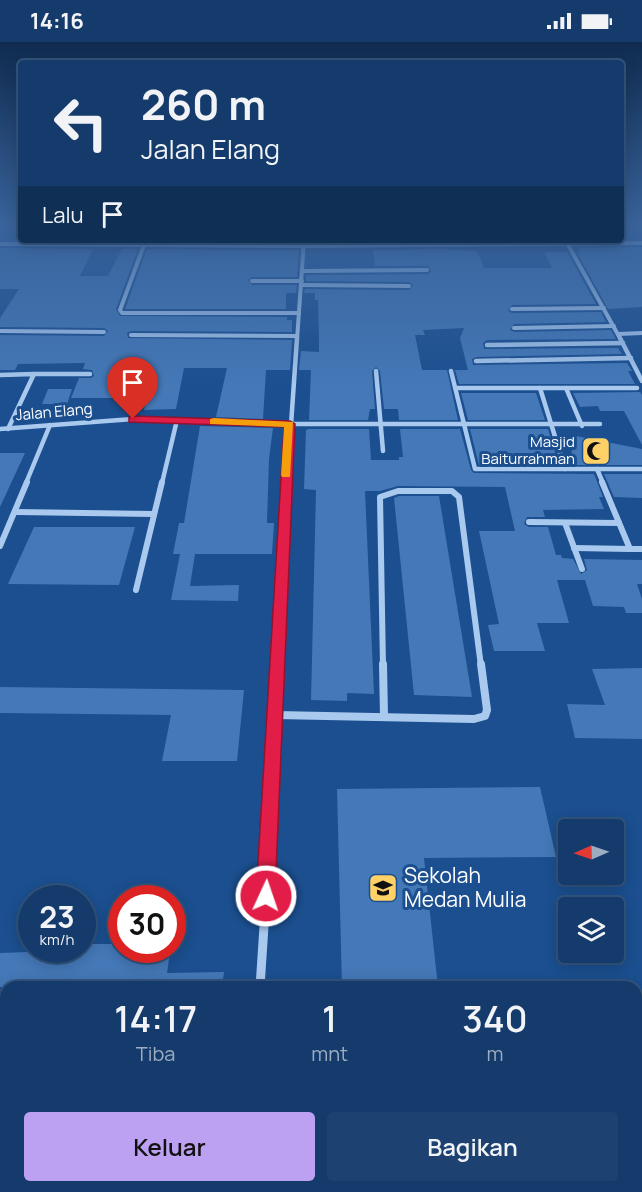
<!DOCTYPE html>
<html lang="id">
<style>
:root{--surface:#143b6b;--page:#1d4271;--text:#f1f3f6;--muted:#9dadc1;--line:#33557e;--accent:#bca0f2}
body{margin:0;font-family:Manrope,sans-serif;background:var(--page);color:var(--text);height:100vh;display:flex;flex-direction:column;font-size:22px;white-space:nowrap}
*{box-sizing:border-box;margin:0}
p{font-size:20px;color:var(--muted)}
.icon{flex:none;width:33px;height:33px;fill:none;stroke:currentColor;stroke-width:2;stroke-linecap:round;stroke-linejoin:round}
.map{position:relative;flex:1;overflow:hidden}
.drawer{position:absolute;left:0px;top:939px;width:642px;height:212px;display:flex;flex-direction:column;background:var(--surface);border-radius:18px 18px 0 0;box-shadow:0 3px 15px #0003,0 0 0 2px var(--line)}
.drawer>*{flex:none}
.hud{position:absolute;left:18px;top:18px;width:606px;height:183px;border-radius:6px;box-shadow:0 3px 15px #0003,0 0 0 2px var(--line);background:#143b6b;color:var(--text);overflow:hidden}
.needle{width:39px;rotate:268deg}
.fabs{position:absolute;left:558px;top:777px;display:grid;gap:12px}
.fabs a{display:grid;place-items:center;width:66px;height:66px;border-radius:6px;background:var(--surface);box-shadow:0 3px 15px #0003,0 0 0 2px var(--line);font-size:30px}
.speed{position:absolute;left:18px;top:843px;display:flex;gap:12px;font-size:30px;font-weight:700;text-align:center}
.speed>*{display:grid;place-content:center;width:78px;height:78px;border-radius:50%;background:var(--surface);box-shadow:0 3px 15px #0003,0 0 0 2px var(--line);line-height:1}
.speed small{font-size:15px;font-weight:400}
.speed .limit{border:9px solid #d22;background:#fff;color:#111}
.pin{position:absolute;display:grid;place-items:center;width:51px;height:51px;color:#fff;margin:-62px -26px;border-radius:50% 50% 50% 0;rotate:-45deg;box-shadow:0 0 6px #0007}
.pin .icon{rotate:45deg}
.me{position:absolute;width:66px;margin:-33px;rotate:3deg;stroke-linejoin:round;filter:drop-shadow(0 0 4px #0008)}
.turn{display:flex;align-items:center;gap:21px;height:126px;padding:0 24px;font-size:27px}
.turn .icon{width:78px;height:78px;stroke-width:2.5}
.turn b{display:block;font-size:42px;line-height:51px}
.then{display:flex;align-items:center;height:57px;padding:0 24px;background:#0003;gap:12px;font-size:22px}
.eta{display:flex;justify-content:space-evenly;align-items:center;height:102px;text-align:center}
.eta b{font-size:36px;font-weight:600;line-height:42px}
.cta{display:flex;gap:12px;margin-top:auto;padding:12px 24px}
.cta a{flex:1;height:69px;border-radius:6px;background:var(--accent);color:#111;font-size:24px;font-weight:600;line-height:69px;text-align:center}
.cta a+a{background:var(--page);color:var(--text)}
.status{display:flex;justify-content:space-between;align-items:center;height:42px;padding:0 30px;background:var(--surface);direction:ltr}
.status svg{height:16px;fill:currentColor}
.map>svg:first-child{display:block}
.building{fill:#4478b7}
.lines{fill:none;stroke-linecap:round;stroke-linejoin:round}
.street-far4{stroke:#a9c9ee;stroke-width:4}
.street-far3{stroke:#a9c9ee;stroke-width:4.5}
.street-far2{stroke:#a9c9ee;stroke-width:6}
.street-far1{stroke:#a9c9ee;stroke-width:8}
.street{stroke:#a9c9ee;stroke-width:9}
.route{fill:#e11d48;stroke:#92132f;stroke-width:1.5}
.slow{fill:#f59e0b}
.labels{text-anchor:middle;stroke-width:6;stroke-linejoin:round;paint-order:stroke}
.far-street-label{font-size:15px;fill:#fff;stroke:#1b4f8f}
.far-poi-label{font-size:15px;fill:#fff;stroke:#1b4f8f;text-anchor:end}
.near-poi-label{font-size:21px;fill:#fff;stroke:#1b4f8f;text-anchor:start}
</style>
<div class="status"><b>14:16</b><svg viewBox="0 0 49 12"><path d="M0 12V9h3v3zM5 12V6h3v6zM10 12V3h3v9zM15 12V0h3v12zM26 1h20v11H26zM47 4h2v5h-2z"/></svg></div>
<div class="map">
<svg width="642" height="1150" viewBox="0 0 642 1150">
<rect width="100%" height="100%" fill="#1b4f8f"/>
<g class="building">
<polygon points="642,205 642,265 608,267 577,210 581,210 578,206"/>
<polygon points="0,206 93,207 80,234 108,234 122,207 138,207 116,267 120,274 287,275 287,278 292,278 292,290 131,289 127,291 128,296 292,298 290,328 266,328 263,377 216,375 227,326 184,326 176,367 144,368 147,356 71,356 79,336 91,336 94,334 92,328 83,327 85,321 18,322 15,328 0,328 0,293 104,294 108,289 104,286 0,285 0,276 19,247 0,247"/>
<polygon points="147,207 299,208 297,235 252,235 248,238 252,243 297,243 296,251 286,251 286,267 125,267"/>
<polygon points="442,207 477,209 484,226 552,226 544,210 567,210 596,262 512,263 508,269 512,271 601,270 606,280 514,282 510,288 514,290 611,288 616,297 487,298 483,301 484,307 618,306 622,312 476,315 472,317 473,323 627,321 632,329 628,329 635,342 459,342 455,328 468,328 460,296 464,286 423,288 425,293 415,293 422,328 447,328 458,378 399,378 398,367 384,367 380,329 376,325 372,329 375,367 370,367 368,378 309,378 311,328 299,328 301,309 319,310 319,293 318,258 315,258 315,251 304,251 305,247 409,248 413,243 409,240 306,239 306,233 428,232 431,229 428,224 375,224 373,208"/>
<polygon points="48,347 72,347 67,362 42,362"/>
<polygon points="640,350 642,353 642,403 624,369 600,369 598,364 580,365 573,351"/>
<polygon points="461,351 536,351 545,378 468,378"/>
<polygon points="200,384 273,386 269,417 267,481 274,481 272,512 195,512 190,544 239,543 238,559 171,558 180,512 173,512 179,481 184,481"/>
<polygon points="309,387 369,387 371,418 399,418 399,415 403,415 400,387 460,387 471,428 474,431 594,432 603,455 599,455 604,467 543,468 545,475 527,475 524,482 529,485 548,485 556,513 561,513 562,516 573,517 581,532 587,528 584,517 642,518 642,542 637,542 642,557 642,571 626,571 624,565 593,564 585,538 557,538 569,581 537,581 545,609 494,609 488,583 499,582 479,489 515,489 505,445 398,444 380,449 365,449 374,652 347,651 347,659 311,658 316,448 304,447 306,388"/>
<polygon points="470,387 548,387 559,423 479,423"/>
<polygon points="576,394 642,407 642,423 568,423"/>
<polygon points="0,411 25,411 0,465"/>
<polygon points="604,432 642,432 642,456 614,455"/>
<polygon points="399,454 439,454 472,655 414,653 394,456"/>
<polygon points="34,485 135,485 119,543 8,542"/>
<polygon points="642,626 642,697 575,696 567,662 605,663 592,627"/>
<polygon points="0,645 244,648 237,719 162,719 171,673 0,671"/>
<polygon points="540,745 556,815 424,816 438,945 342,945 337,747"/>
<polygon points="82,902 121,902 120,911 170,910 167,931 224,930 222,945 0,945 0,911 82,908"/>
</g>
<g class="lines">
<g class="street-far4">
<polyline points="567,201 621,298"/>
<polyline points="0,202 304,204 642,201"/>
<polyline points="144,203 120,268 122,271 299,271"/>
<polyline points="303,229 427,228"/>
<polyline points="252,239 302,239"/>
<polyline points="302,243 409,244"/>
<polyline points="512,267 604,266"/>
<polyline points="514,286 614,284"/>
<polyline points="0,289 104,290"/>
<polyline points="618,292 642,291"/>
<polyline points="131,293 296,294"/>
<polyline points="297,298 304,198"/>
</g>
<g class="street-far3">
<polyline points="620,296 642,339"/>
<polyline points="487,303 623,301"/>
<polyline points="476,319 631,316"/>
<polyline points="376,329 383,409"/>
<polyline points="451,329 475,427 642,427"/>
<polyline points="34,332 90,332"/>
<polyline points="0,333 34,332 8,387"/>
<polyline points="457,346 637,346"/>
<polyline points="540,346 565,427"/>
<polyline points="566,346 582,384"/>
<polyline points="0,387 133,377 290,382 600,382"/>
<polyline points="597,427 603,441"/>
<polyline points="26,441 50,383"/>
<polyline points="162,441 177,378"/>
<polyline points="287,441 297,296"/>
</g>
<g class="street-far2">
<polyline points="16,470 153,472"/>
<polyline points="529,480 619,481"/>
<polyline points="565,481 582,527"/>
<polyline points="0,504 27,440"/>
<polyline points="574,506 630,507 602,440"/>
<polyline points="630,507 642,507"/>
<polyline points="136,548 162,440"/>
<polyline points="278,624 287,440"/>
<polyline points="383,624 380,455 398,449 452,449 459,455 481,624"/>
</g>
<g class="street-far1">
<polyline points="383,622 384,674"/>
<polyline points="276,673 474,677 485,674 487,668 481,622"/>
<polyline points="266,856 278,622"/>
</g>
<g class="street">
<polyline points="260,945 266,854"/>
<polyline points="0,969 6,969"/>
<polyline points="246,1144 246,1150"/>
</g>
</g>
<linearGradient id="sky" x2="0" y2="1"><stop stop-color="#0f2b4f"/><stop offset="0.53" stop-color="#39639b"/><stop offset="1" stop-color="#39639b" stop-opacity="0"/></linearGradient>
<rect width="642" height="345" fill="url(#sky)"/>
<polygon class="route" points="133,374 290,379 295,382 275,854 272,860 266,863 259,860 256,854 284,385 129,380 129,375"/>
<polygon class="slow" points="214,376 293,380 290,435 282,435 281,433 284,385 210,382 210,377"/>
<defs>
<g id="mosque-square" transform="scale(1.5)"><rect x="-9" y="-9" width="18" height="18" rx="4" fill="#ffd166" stroke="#1b4f8f"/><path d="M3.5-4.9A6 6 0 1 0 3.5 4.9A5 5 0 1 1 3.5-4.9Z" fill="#111"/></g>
<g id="school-square" transform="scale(1.5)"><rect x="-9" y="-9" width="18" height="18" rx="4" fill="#ffd166" stroke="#1b4f8f"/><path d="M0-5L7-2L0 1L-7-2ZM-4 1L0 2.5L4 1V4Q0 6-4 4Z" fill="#111"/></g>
</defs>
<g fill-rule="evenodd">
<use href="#mosque-square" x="596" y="409"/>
<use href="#school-square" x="383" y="846"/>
</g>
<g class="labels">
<g class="far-street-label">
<text transform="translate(54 370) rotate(-5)" y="5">Jalan Elang</text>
</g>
<g class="far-poi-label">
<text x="575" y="405">Masjid<tspan x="575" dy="17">Baiturrahman</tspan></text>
</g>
<g class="near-poi-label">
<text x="404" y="841">Sekolah<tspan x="404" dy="24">Medan Mulia</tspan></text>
</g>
</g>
</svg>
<div class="fabs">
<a><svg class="needle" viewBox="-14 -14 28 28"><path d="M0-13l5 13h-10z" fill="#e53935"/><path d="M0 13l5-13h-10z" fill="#9dadc1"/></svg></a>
<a><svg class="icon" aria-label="layers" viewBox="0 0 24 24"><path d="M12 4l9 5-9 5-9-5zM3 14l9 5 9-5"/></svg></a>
</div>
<div class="speed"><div>23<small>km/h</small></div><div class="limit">30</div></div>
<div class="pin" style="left:133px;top:377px;background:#d93025"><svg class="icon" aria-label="arrive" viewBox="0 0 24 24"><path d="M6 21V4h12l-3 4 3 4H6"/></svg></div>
<svg class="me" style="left:266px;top:854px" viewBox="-20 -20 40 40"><circle r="17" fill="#e11d48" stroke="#fff" stroke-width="3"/><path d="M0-11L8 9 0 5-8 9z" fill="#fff"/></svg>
<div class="hud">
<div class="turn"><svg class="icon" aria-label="left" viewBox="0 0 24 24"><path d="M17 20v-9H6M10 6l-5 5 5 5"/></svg><div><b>260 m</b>Jalan Elang</div></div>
<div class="then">Lalu<svg class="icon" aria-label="arrive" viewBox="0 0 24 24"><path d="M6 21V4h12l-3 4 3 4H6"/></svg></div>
</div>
<section class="drawer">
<div class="eta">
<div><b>14:17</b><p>Tiba</p></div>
<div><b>1</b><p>mnt</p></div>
<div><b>340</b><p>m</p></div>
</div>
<div class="cta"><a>Keluar</a><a>Bagikan</a></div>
</section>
</div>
